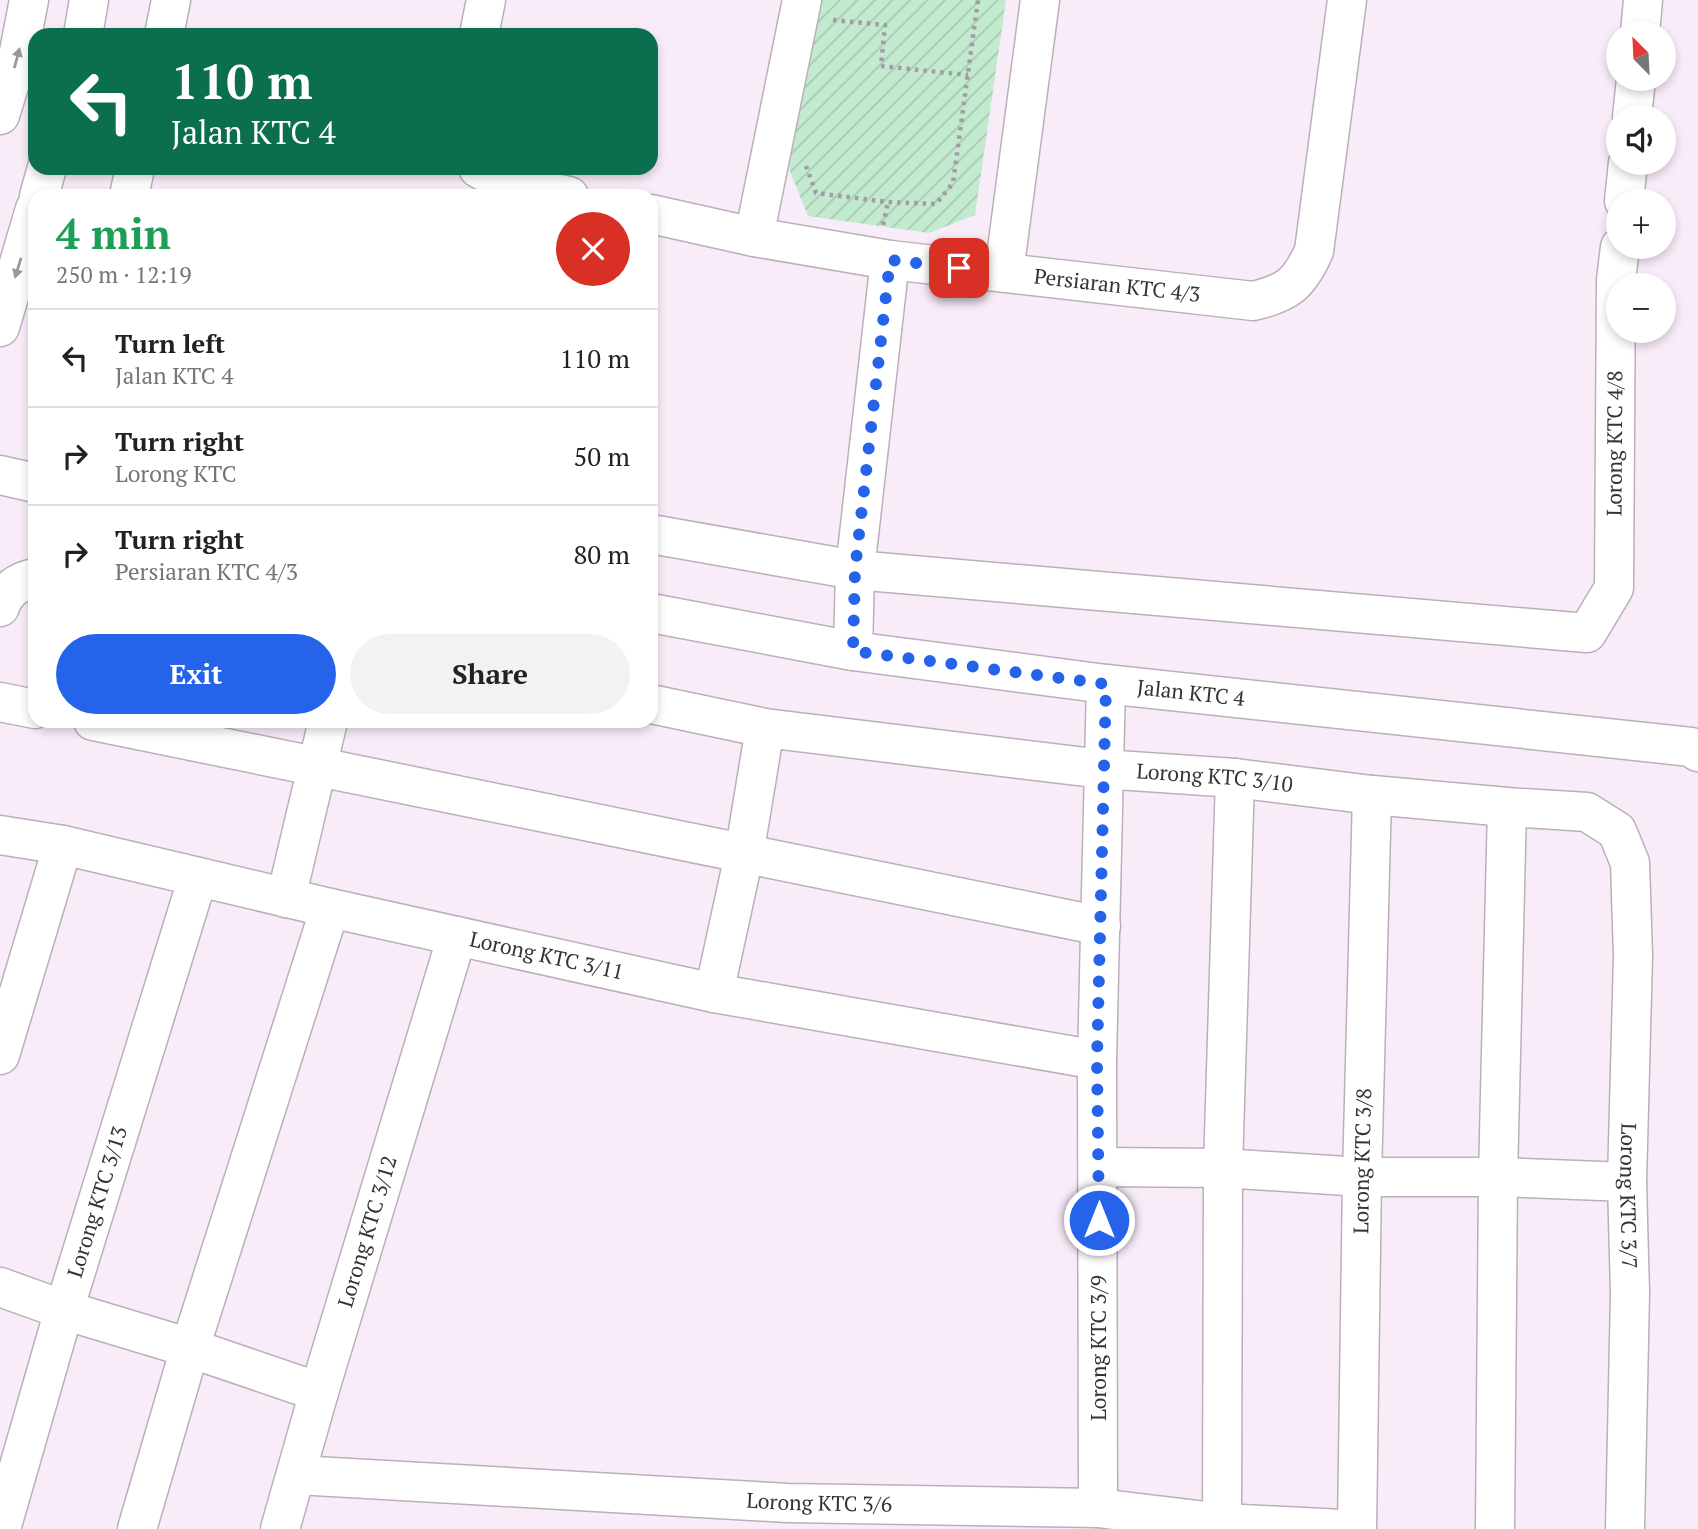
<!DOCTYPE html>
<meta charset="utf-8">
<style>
:root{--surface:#fff;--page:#f2f2f2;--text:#222;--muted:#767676;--line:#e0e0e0;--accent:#2563eb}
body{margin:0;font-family:"PT Serif",serif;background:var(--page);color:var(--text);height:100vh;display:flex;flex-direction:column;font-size:26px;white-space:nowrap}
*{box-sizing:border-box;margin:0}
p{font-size:23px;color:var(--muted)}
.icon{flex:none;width:38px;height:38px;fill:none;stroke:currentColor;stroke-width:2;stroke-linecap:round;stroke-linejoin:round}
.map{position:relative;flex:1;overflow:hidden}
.panel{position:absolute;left:28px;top:189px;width:630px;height:539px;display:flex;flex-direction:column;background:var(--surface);border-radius:21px;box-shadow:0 4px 10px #0003}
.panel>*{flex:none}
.top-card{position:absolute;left:28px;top:28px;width:630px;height:147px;border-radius:21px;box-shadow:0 4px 10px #0003;background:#0b6e4f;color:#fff;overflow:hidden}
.needle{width:46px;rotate:336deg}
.controls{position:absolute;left:1606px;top:21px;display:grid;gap:14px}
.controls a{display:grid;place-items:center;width:70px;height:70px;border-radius:50%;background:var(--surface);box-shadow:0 4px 10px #0003;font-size:35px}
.pin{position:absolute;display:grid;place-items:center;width:60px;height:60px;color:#fff;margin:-30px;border-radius:14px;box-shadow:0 4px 10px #0006}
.me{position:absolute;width:77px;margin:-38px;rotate:0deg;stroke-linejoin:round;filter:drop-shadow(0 0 5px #0008)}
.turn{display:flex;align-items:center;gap:24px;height:147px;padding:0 28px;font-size:32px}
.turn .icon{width:91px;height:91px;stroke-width:2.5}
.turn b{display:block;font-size:49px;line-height:60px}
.round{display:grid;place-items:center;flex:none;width:74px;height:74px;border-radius:37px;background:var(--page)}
.head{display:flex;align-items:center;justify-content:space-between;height:119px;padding:0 28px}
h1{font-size:42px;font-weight:700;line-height:52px;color:#1e9e55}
.cta{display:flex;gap:14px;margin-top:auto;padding:14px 28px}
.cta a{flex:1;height:80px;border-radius:42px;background:var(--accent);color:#fff;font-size:28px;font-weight:700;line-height:80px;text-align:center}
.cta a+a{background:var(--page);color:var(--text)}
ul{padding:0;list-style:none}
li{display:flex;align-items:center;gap:21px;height:98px;padding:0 28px;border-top:2px solid var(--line)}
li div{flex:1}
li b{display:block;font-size:26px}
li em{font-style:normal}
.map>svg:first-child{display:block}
.garden{fill:url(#garden-furrows)}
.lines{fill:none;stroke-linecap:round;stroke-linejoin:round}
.minor-casing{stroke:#bbafbb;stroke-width:41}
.path{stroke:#a49ba4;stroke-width:4.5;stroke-dasharray:3.5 5;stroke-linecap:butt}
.minor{stroke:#fff;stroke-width:38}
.oneway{fill:#9b989b}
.route{stroke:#2563eb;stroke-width:12;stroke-dasharray:0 21.6}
.labels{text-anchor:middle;stroke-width:7;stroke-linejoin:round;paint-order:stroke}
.street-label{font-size:21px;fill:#373237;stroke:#fefefe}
</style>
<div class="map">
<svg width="1698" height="1529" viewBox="0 0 1698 1529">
<defs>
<pattern id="garden-furrows" width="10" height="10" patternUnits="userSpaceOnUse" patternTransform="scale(1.75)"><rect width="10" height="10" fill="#c2eace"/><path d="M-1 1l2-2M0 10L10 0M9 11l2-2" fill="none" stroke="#a7c9b2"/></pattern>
</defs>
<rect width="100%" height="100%" fill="#f9ecf9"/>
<polygon class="garden" points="821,0 1006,0 975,215 929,233 808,216 787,164"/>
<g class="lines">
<g class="minor-casing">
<g id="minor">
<polyline points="1640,33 1643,0"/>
<polyline points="83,35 89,0"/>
<polyline points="164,35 171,0"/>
<polyline points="479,35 486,0"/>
<polyline points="0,115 18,57 29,0"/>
<polyline points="1632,117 1636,79"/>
<polyline points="478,168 504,182 569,196"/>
<polyline points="39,196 47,168"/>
<polyline points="129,196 135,168"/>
<polyline points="1624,201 1628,163"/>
<path id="s1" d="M651,214L754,237L890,260L1253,301C1288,293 1299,284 1314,251L1347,0"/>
<polyline points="754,237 802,0"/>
<polyline points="1004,272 1040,0"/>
<polyline points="0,327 35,209"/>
<polyline points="0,475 35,483"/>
<path id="s2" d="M651,534L855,570L1587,633L1614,588L1616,280L1620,247"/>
<path d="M0,607C5,590 19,581 35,578"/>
<path id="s3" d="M651,613L853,651L1106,684L1691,747L1698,752"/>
<polyline points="853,651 855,570 890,260"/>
<polyline points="0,702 35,709"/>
<path id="s4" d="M651,704L765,728L1102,769L1235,778L1372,795L1507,807L1587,812L1617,831L1630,863L1633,956L1627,1182L1630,1293L1625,1529"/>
<polyline points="93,721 1101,926"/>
<path id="s5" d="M0,835L63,845L330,908L714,993L1097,1060"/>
<polyline points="286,898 328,721"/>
<polyline points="714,993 744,855 765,728"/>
<polyline points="0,1055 63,845"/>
<polyline points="1099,1167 1223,1168 1362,1177 1498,1177 1627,1182"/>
<polyline points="0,1287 64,1310 190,1348 319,1392"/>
<path id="s6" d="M297,1475L788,1503L1098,1508L1223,1523L1342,1529"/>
<polyline points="1098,1508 1097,1060 1106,684"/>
<path id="s7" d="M1,1529L64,1310L198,877"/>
<polyline points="137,1529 190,1348 330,908"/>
<path id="s8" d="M280,1529L319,1392L457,936"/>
<polyline points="1222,1529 1223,1168 1235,778"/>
<path id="s9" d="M1357,1529L1362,1177L1372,795"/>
<polyline points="1495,1529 1498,1177 1507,807"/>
</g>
</g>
<g class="path">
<polyline points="833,20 885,25 881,66 968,75"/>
<polyline points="806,166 816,193 888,202 936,204 953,183 978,0"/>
<polyline points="883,225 888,202"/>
</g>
<use href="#minor" class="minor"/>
</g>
<defs><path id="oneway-solid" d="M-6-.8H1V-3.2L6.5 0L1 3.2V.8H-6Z" transform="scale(1.75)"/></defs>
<g class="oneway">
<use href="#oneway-solid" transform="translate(17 58) rotate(-75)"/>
<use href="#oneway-solid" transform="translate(18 268) rotate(107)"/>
</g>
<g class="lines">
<polyline class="route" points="959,268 890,260 855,570 853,651 1106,684 1097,1060 1099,1220"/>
</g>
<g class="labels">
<g class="street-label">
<text dy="7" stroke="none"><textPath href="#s1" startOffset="472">Persiaran KTC 4/3</textPath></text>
<text dy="7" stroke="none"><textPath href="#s2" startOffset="1139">Lorong KTC 4/8</textPath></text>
<text dy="7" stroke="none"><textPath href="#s3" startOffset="546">Jalan KTC 4</textPath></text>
<text dy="7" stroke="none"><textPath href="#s4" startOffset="569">Lorong KTC 3/10</textPath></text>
<text dy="7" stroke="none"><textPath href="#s5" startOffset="560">Lorong KTC 3/11</textPath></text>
<text dy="7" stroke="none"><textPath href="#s9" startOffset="368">Lorong KTC 3/8</textPath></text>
<text dy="7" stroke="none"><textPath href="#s4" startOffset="1346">Lorong KTC 3/7</textPath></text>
<text dy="7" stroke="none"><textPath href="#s7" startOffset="341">Lorong KTC 3/13</textPath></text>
<text dy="7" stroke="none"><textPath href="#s8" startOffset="310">Lorong KTC 3/12</textPath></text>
<text transform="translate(1099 1348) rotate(-90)" y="7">Lorong KTC 3/9</text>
<text dy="7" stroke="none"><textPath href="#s6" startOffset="523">Lorong KTC 3/6</textPath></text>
</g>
</g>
</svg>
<div class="controls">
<a><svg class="needle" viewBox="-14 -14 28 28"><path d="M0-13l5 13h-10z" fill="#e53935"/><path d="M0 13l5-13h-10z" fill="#767676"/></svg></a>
<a><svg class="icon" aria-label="sound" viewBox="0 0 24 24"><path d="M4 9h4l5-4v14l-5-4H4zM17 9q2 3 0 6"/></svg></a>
<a>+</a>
<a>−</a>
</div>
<div class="pin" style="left:959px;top:268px;background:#d93025"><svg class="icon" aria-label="arrive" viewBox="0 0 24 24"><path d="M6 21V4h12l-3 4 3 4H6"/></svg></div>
<svg class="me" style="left:1099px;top:1220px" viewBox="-20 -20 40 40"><circle r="17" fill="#2563eb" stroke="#fff" stroke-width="3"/><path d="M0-11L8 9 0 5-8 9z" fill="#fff"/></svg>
<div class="top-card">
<div class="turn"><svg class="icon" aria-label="left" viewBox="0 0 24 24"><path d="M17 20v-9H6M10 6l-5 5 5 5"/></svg><div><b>110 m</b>Jalan KTC 4</div></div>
</div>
<section class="panel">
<div class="head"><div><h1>4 min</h1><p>250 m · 12:19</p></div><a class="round" style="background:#d93025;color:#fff"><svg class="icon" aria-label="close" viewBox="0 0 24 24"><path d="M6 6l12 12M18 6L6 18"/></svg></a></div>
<ul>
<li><svg class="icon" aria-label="left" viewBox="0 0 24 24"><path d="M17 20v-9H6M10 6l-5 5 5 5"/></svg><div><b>Turn left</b><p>Jalan KTC 4</p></div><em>110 m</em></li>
<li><svg class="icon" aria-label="right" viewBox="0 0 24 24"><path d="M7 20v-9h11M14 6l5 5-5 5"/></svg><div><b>Turn right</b><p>Lorong KTC</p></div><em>50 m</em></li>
<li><svg class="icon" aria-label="right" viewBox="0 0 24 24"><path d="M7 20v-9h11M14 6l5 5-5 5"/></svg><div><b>Turn right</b><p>Persiaran KTC 4/3</p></div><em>80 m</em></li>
</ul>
<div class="cta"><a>Exit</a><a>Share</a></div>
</section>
</div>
